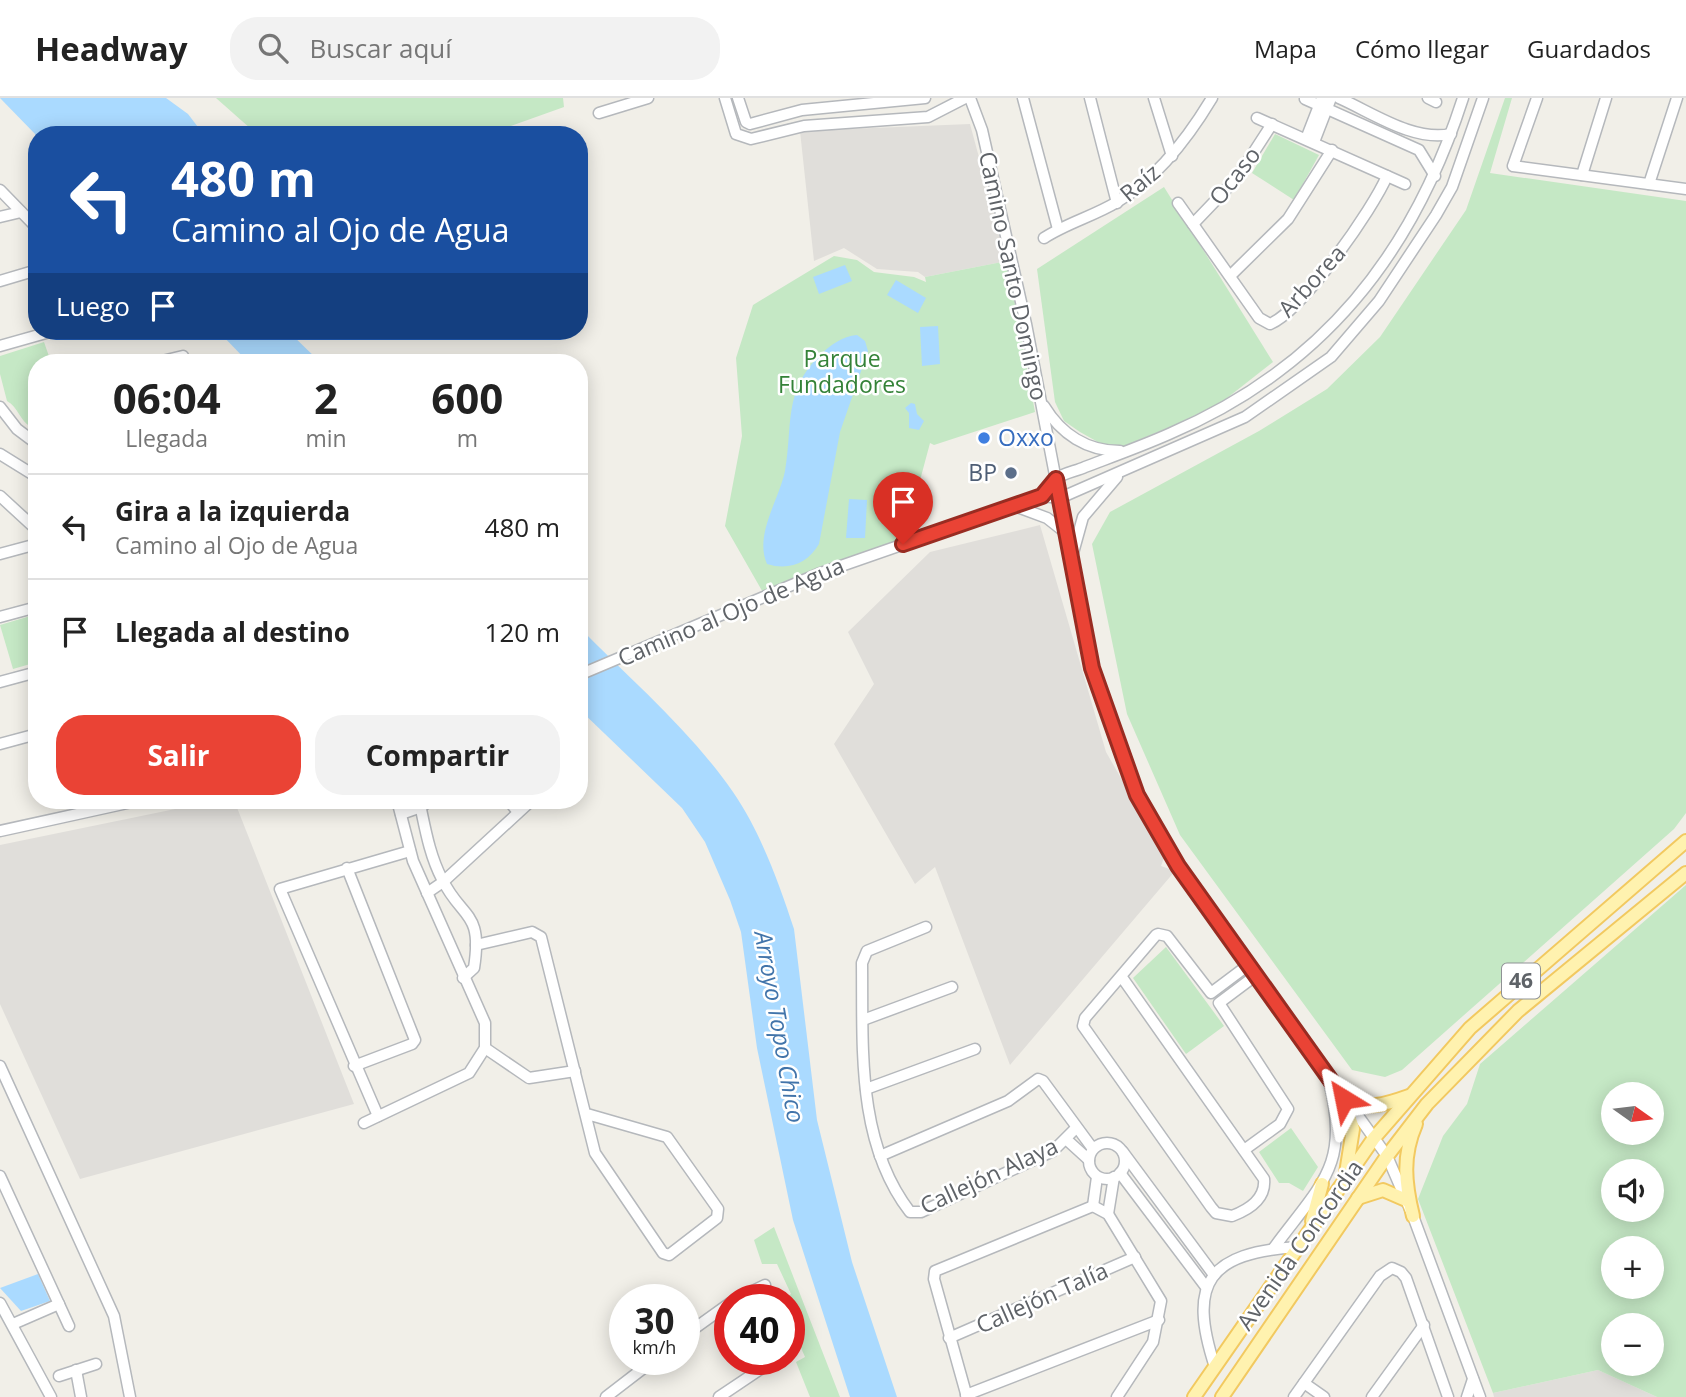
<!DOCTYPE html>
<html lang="es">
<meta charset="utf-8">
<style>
:root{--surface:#fff;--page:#f2f2f2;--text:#222;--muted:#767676;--line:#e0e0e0;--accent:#ea4335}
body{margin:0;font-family:"Open Sans",sans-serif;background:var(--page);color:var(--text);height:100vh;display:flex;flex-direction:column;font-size:26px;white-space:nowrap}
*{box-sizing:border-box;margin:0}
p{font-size:23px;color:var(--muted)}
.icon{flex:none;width:38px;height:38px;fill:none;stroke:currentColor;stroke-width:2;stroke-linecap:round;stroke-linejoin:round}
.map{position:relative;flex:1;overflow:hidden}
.drawer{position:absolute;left:28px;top:256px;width:560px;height:455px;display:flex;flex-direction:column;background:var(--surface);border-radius:28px;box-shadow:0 4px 18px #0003}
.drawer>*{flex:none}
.top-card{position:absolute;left:28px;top:28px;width:560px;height:214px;border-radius:28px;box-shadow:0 4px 18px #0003;background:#1a4fa0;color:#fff;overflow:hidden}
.needle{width:46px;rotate:104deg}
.buttons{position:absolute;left:1601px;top:984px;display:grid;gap:14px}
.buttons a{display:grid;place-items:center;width:63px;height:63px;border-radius:50%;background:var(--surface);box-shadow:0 4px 18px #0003;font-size:35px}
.speed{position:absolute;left:609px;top:1186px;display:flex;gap:14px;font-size:35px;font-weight:700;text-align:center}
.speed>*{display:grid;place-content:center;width:91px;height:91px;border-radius:50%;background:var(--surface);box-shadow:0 4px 18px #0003;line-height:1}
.speed small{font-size:18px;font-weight:400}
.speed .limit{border:10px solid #d22;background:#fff;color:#111}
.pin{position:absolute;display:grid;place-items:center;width:60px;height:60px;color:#fff;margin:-72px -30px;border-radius:50% 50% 50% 0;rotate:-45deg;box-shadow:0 0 7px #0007}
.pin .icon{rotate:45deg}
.me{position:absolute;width:77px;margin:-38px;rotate:325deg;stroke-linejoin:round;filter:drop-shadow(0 0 5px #0008)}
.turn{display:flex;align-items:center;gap:24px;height:147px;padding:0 28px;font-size:32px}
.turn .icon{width:91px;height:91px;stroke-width:2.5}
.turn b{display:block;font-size:49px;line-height:60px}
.then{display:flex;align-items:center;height:66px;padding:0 28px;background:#0003;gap:14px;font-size:26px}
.eta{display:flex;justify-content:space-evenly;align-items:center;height:119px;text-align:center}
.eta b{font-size:42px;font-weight:700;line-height:49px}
.primary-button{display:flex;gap:14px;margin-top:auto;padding:14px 28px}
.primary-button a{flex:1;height:80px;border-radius:28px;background:var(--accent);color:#fff;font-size:28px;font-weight:700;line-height:80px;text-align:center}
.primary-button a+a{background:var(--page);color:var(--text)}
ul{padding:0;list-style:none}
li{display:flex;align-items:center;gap:21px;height:105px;padding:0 28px;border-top:2px solid var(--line)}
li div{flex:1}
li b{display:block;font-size:26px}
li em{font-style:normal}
header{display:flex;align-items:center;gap:42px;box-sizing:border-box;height:98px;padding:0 35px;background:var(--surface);border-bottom:2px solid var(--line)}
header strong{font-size:33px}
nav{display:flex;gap:38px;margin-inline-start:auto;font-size:24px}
.search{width:490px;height:63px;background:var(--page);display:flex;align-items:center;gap:18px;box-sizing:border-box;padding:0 24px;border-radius:28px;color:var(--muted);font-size:26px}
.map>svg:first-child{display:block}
.industrial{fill:#e0deda}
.green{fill:#c5e8c5;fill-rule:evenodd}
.water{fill:#aadaff}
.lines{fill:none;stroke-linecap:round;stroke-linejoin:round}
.minor-casing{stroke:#b5b8bc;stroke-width:13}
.major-casing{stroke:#f2c960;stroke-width:16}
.minor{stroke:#fff;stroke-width:10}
.major{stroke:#fff2af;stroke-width:12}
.route-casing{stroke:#982c22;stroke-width:18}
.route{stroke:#ea4335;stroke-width:12}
.shop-dot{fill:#3f7fe0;stroke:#fff;stroke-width:2.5}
.service-dot{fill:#5c6f8a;stroke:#fff;stroke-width:2.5}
.labels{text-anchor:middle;stroke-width:5;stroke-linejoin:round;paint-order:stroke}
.shield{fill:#fff;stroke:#8f9295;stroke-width:2}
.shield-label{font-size:21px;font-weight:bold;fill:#5f6368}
.street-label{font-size:23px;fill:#5f6368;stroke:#fff}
.park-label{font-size:23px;fill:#348238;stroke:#fff}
.shop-label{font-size:23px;fill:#366cbe;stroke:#fff;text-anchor:start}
.service-label{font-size:23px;fill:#4e5e75;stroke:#fff;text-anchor:end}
.water-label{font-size:24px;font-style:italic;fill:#4174aa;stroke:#fff}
</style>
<header>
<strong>Headway</strong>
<div class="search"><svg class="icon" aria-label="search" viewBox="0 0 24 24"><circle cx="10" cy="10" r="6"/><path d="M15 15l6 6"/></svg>Buscar aquí</div>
<nav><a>Mapa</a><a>Cómo llegar</a><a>Guardados</a></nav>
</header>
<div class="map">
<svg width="1686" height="1299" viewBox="0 0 1686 1299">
<rect width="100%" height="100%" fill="#f1efe8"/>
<g class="industrial">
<polygon points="970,26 1007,163 925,179 918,174 877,171 844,150 814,163 800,33"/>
<polygon points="1040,427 1106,654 1165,757 1161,768 1175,773 1010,967 935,769 915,786 834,646 874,586 848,534 930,454"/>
<polygon points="219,702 234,702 354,1006 80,1081 0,906 0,747"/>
<polygon points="1598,1272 1657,1299 1494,1299 1493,1295"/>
</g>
<g class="green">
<polygon points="216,0 563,0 564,9 486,37 272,37 251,31"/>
<polygon points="1505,0 1512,0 1490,75 1686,103 1686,715 1674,731 1402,972 1385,979 1352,972 1180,737 1127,616 1092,446 1110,414 1259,333 1327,291 1380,239 1466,112"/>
<polygon points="1275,36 1319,57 1294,102 1252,75"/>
<polygon points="1164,89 1273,264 1222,304 1175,327 1119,350 1105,348 1080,334 1064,323 1055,304 1037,171"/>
<polygon points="834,158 857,162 874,174 914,179 926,184 925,179 1007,163 1035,314 934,347 930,345 903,446 765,498 725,428 742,338 736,260 753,207"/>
<path d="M44,244L51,264H37V318L31,329C19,322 19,310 7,303L0,276V258Z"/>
<polygon points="37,516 37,564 13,571 0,527"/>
<path d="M1686,787V1299H1657L1598,1272L1493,1295L1418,1101L1443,1038L1467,1006L1480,966ZM1614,996H1652V1034H1614ZM1614,1073H1652V1111H1614ZM1614,1150H1652V1188H1614ZM1614,1227H1652V1265H1614Z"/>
<polygon points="1166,849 1224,928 1186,956 1133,880"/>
<polygon points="1291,1030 1318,1069 1303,1093 1289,1085 1279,1085 1259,1054"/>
<polygon points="774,1129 840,1299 810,1299 796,1264 805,1259 795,1236 789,1237 794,1227 789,1202 784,1201 791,1196 777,1166 762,1166 754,1142"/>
</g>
<g class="water">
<polygon points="0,0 166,0 188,16 204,37 37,38"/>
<polygon points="845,167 852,183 819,196 813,179"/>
<polygon points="896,182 926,200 918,215 887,197"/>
<polygon points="938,228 940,266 922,268 920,229"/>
<polygon points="218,233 288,233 320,264 248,264"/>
<path d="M857,237L865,243L868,253L840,334L819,446C808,465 789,473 767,466C754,437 779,402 785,373C793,327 783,293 820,257C831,247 842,238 857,237Z"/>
<polygon points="911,305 915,306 917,316 924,323 919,332 909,330 909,315 905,310"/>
<polygon points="849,401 867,402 865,440 846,440"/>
<path d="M579,529C632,583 690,632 733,694C760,733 779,785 794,831L817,1022L852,1164L897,1299H850L793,1122L757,950L741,834L730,802L705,744L682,710L579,611Z"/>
<polygon points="38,1176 50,1203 21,1213 0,1190"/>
</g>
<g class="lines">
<g class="minor-casing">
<g id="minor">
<polyline points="725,0 736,36 751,41 804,28 928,19 965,0"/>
<polyline points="738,0 746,24 750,26 802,12 925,0"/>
<polyline points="970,0 982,32 1026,226 1092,570 1122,661 1137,697 1178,768 1387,1058 1413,1118 1480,1299"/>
<polyline points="1023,0 1058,131"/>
<polyline points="1090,0 1117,105"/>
<polyline points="1154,0 1172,58"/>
<path d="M1339,0C1373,15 1414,44 1451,36"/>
<polyline points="1428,0 1436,4"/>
<polyline points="1537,0 1513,68 1686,91"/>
<polyline points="1305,1 1419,52 1435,78"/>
<polyline points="599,15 648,0"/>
<polyline points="1257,20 1405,86"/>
<polyline points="1306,41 1322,0"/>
<polyline points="1314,44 1331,0"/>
<polyline points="1582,77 1606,0"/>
<polyline points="1649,86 1677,0"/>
<polyline points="0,92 37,130"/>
<path d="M1178,105L1259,220L1270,226C1302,213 1373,111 1387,78"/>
<polyline points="0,119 21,114"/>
<polyline points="1193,126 1237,80 1272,26"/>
<path d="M1044,140C1067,125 1094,118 1117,104C1158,80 1188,40 1212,0"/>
<polyline points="1230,178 1288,121 1332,52"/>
<polyline points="0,183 37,172"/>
<polyline points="0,248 53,233"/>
<polyline points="158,264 183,258"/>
<path d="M1044,308C1061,336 1087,353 1120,353"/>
<polyline points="0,309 17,331 37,346"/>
<polyline points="0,356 37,379"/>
<polyline points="0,398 37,432"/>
<path d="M1042,398C1046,393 1051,385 1056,381C1063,375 1077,373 1085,369C1114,358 1142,348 1169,336C1322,271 1413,156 1463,0"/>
<polyline points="1012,407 1047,420 1066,435"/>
<polyline points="1073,455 1083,419 1117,379"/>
<polyline points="0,456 37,446"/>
<polyline points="0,519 37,509"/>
<polyline points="579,577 818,476 1042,398 1060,400 1245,319 1331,259 1379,203 1436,117 1452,89 1483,0"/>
<polyline points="0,584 37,574"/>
<polyline points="0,646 37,636"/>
<path d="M419,702C425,729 429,756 442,781C462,822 483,812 474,870L463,880"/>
<polyline points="508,702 518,714"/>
<polyline points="401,716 421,709 431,702"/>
<polyline points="0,733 141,702"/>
<polyline points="347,770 415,942 412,946 354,968"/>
<polyline points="427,795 443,784 532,702"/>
<path d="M926,829L867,853L862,865C863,949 856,1044 910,1114H921L1053,1053L1076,1030"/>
<polyline points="476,847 532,834 541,839 595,1055 663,1155 669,1157 717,1120 718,1111 667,1039 587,1016"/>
<path d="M1121,878L1264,1081C1266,1101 1248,1112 1232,1118L1216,1115L1211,1109L1083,928L1085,920L1156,837L1158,836L1167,838L1211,895L1247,868"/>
<polyline points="863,922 952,889"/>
<polyline points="485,950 529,980 575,973"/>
<polyline points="0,968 114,1218 130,1299"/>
<polyline points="866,991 975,951"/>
<polyline points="378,1018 280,791 410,753"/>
<polyline points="364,1025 469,975 485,950 485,925 413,763 397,702"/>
<polyline points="1067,1042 1089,1062"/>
<circle cx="1107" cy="1063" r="18"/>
<polyline points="1244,1052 1280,1026 1288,1011 1219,905 1255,878"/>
<polyline points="1123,1054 1214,1177"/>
<polyline points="880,1058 1008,1003 1038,981 1043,983 1093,1051"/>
<polyline points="1120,1075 1206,1189"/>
<polyline points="0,1078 69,1228"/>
<polyline points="1093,1108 1108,1116 1161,1203 1153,1244 1117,1299"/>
<polyline points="1093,1108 1097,1079"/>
<polyline points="1108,1116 1114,1079"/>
<path d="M1273,1151C1320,1087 1351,1068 1329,983"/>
<polyline points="734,1202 765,1187"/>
<polyline points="0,1205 51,1299"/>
<polyline points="13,1226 59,1206"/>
<polyline points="684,1238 730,1205"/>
<polyline points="949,1240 1135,1159"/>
<path d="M1215,1269C1187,1184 1209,1155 1297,1149"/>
<polyline points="76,1272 81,1299"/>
<polyline points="59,1278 96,1266"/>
<polyline points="1304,1285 1324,1299"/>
<polyline points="966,1297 1159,1222"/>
<polyline points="606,1299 654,1262"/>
<polyline points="719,1299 774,1262"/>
<polyline points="967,1299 934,1181 935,1173 1093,1108"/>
<polyline points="1294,1299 1380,1178 1392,1170 1401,1174 1406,1180 1448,1299"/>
<polyline points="1372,1299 1424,1227"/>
<polyline points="1467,1299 1473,1281"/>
</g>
</g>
<g class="major-casing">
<g id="major">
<polyline points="1344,1001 1353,1031 1346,1075"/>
<path d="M1344,1001C1368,1012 1384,1007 1409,998"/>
<polyline points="1358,1100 1383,1092 1406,1102"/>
<path d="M1413,1118C1405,1085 1402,1058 1416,1026"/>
<polyline points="1312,1123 1322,1086"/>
<polyline points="1194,1299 1374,1040 1470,930 1686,743"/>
<polyline points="1222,1299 1387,1058 1427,1006 1518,913 1686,775"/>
</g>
</g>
<use href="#minor" class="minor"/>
<use href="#major" class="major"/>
</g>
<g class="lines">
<g class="route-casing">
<polyline id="route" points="903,446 1042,398 1056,381 1092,570 1137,697 1178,768 1344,1001"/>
</g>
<use href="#route" class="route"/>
</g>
<circle class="shop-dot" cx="984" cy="340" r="7"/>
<circle class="service-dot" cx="1011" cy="375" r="7"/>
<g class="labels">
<rect class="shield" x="1502" y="865.5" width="38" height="35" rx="5"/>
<g class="shield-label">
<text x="1521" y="890">46</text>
</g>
<g class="street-label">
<text transform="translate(1235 78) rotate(-52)" y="8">Ocaso</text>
<text transform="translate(1140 85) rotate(-40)" y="8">Raíz</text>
<text transform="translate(1013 178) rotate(78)" y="8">Camino Santo Domingo</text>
<text transform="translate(1312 183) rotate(-48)" y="8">Arborea</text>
<text transform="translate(731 514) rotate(-23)" y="8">Camino al Ojo de Agua</text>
<text transform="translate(989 1078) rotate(-25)" y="8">Callejón Alaya</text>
<text transform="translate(1300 1147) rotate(-55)" y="8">Avenida Concordia</text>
<text transform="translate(1042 1200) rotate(-24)" y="8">Callejón Talía</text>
</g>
<g class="park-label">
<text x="842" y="269">Parque<tspan x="842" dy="26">Fundadores</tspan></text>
</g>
<g class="shop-label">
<text x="998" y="348">Oxxo</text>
</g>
<g class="service-label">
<text x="997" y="383">BP</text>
</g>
<g class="water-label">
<text transform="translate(779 929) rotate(80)" y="8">Arroyo Topo Chico</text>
</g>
</g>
</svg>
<div class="buttons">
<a><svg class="needle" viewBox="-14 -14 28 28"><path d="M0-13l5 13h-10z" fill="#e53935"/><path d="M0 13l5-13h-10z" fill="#767676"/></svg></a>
<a><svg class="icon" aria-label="sound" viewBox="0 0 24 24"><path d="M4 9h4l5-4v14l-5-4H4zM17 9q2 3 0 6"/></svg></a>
<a>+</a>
<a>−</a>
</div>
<div class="speed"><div>30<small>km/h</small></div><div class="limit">40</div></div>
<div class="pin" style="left:903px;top:446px;background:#d93025"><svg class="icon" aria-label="arrive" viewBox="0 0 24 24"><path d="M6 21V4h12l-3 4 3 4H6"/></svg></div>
<svg class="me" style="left:1344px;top:1001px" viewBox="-20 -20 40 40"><path d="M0-17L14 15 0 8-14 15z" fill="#ea4335" stroke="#fff" stroke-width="4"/></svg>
<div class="top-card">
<div class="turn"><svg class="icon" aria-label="left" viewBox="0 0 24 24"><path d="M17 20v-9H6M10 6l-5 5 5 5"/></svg><div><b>480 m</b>Camino al Ojo de Agua</div></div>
<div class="then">Luego<svg class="icon" aria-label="arrive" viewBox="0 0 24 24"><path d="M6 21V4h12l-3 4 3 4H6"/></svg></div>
</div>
<section class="drawer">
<div class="eta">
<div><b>06:04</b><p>Llegada</p></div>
<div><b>2</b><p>min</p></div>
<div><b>600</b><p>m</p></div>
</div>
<ul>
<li><svg class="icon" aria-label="left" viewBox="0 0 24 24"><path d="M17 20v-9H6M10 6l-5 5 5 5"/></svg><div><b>Gira a la izquierda</b><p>Camino al Ojo de Agua</p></div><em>480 m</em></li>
<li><svg class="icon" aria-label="arrive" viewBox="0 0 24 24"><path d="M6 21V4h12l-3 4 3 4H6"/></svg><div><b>Llegada al destino</b></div><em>120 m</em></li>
</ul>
<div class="primary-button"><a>Salir</a><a>Compartir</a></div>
</section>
</div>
